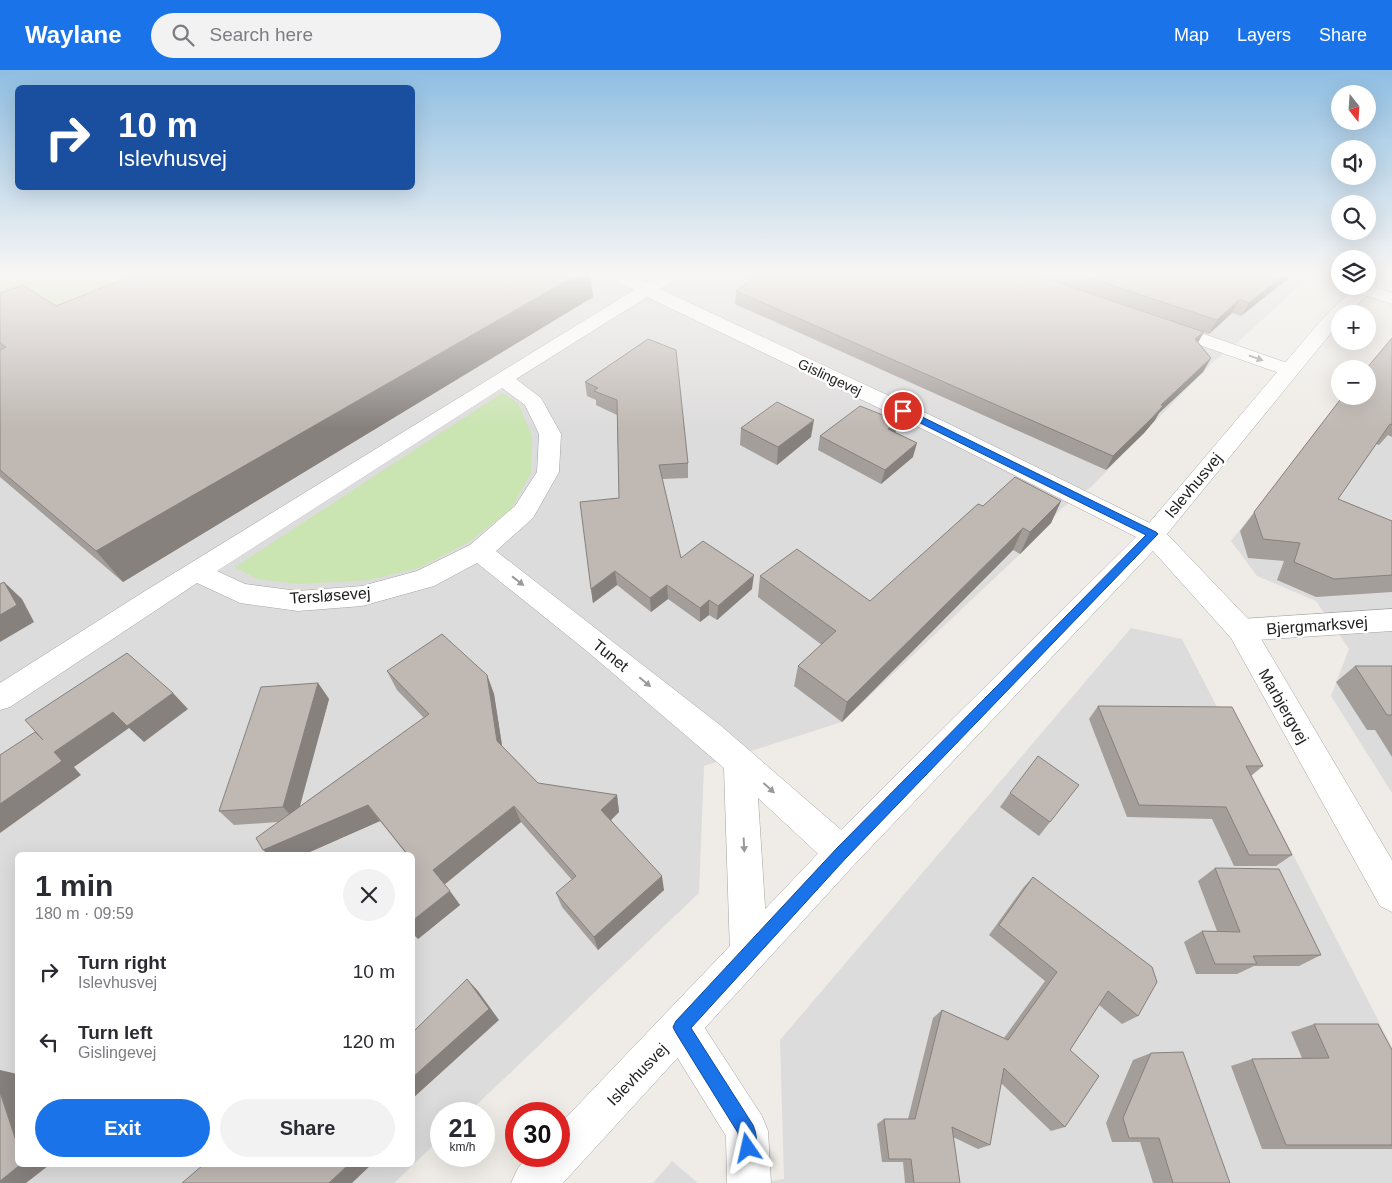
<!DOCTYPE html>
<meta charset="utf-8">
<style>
:root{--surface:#fff;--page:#f2f2f3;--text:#2b2b33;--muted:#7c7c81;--accent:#1a73e8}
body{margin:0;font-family:Helvetica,sans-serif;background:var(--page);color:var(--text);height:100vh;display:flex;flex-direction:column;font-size:19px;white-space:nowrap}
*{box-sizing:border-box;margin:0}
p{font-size:16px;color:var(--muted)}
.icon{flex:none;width:28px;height:28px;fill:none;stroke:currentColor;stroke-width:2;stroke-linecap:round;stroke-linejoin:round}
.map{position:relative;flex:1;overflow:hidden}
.sheet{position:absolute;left:15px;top:782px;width:400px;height:315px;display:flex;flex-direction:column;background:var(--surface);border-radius:8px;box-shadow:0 5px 20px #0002}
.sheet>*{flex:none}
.top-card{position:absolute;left:15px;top:15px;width:400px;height:105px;border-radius:8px;box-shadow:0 5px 20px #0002;background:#1a4fa0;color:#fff;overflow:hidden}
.needle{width:32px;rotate:163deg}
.tools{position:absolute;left:1331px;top:15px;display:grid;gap:10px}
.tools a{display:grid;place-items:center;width:45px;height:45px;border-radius:50%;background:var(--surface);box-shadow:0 5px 20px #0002;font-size:25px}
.speed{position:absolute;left:430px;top:1032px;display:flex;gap:10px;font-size:25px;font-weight:700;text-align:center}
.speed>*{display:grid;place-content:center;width:65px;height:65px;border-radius:50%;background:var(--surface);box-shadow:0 5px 20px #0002;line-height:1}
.speed small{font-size:12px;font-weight:400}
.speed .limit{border:8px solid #d22;background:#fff;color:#111}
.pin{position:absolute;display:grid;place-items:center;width:42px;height:42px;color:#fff;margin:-21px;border:2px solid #fff;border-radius:50%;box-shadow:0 1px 5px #0007}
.me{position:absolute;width:55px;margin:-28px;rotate:349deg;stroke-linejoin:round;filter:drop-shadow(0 0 4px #0008)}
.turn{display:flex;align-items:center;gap:18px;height:105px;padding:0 20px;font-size:22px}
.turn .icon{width:65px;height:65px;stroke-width:2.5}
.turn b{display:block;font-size:35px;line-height:42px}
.round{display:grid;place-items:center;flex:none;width:52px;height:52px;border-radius:26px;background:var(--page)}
.head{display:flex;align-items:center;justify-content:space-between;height:85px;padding:0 20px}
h1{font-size:30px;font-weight:600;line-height:38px}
.action{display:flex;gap:10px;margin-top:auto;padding:10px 20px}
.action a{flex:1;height:58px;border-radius:30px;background:var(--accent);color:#fff;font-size:20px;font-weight:600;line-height:58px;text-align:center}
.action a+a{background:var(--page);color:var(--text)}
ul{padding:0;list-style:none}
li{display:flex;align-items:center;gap:15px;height:70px;padding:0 20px}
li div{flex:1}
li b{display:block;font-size:19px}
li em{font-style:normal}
header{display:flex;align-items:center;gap:30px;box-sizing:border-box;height:70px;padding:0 25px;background:var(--accent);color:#fff}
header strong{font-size:24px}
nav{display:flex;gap:28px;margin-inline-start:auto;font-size:18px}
.search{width:350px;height:45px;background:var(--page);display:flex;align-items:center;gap:12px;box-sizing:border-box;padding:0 18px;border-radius:28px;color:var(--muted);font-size:19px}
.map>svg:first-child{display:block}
.residential{fill:#dddcdc;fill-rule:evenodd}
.grass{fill:#cae4b2}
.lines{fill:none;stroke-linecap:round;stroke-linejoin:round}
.minor-casing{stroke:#a3a3a3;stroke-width:1}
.tertiary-casing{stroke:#a3a3a3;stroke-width:1}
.minor{fill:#fff;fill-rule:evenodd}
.tertiary{fill:#fff;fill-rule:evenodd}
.wall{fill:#a49e9a}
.shaded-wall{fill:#86817d}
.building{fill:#bfb8b3;stroke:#86817d}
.oneway{fill:#9a9a9a}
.route{fill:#1a73e8;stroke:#114b97}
.labels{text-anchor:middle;stroke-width:5;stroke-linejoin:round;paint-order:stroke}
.far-street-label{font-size:14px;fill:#1f1f1f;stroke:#fff}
.street-label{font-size:16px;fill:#1f1f1f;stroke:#fff}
</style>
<header>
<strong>Waylane</strong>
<div class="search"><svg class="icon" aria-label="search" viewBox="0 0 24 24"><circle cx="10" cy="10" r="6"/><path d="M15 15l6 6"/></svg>Search here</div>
<nav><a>Map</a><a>Layers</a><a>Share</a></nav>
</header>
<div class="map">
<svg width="1392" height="1113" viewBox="0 0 1392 1113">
<rect width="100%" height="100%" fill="#efece7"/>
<g class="residential">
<path d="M0,203H1313L1235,275L1213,292L1091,417L1062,438L1020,484L842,652L704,696L699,823L467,1044H441V1068L394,1113H0ZM18,785H412V1095H18Z"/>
<polygon points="1392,269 1392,723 1331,626 1349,579 1316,531 1257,506 1231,471 1346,326 1368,326"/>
<polygon points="1131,558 1182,569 1392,977 1392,1113 758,1113 784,1109 780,970"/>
<polygon points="672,1091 698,1113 653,1113"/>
</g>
<g class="grass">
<polygon points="0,203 171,203 0,258"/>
<polygon points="502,323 518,333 532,366 531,403 511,439 469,472 419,498 369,510 299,514 257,509 235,497"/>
</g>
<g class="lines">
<g class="minor-casing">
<g id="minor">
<path d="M608,203H628L646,213L663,203H682L680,207L660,219L945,352L1162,459L1165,465L1162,471L1153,474L1144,471L929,362L647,227L516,309L541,328L561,364L559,402L533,448L496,481L720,655L854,771L859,783L854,795L842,799L830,795L758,728L768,883L762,896L749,902L736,896L730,883L724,698L588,582L477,493L434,516L362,536L298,541L240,533L197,513L10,637L0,640V613L145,521L634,220L610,207ZM502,318L525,335L539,364L537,402L515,436L470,475L417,501L362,516L298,521L245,514L217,501Z"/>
<polygon points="1368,215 1392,223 1392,234 1357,223 1354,219 1356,216"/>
<polygon points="1164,250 1296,296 1299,300 1296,304 1289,306 1282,304 1157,260 1155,256 1157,252"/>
<polygon points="1392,539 1392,561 1241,571 1231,568 1227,560 1231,552 1241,549"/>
<polygon points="681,937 695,943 762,1046 768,1061 771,1113 727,1113 726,1066 667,971 661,957 667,943"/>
</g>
</g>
<g class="tertiary-casing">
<polygon id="tertiary" points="1368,211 1372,212 1375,216 1372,220 1349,244 1340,244 1340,252 1167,464 1251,552 1392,790 1392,842 1380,836 1231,568 1153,481 854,795 563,1113 511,1113 518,1098 528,1086 559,1086 559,1055 830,771 1144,459 1323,248 1356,216 1368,216"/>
</g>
<use href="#minor" class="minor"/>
<use href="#tertiary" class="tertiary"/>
</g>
<g class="wall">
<polygon points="1031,203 1295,203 1241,246 1232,243 1209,264 1203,262 1198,272 1211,288 1203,302 1159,343 1155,350 1144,363 1106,400 735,234 736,221 1164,248"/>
<polygon points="0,223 56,236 593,227 123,512 0,407"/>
<polygon points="1392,268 1392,367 1388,365 1379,375 1376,374 1338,429 1392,451 1392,522 1316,527 1277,510 1284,491 1248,488 1240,461 1343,326"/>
<polygon points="648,269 688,393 688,408 662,409 681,488 752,519 717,550 709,545 700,552 668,529 651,542 617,515 593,533 591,519 619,428 617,345 596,335 596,330 587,326 585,312"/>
<polygon points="741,358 811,367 777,395 740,375"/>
<polygon points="895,362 913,387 881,414 818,380 820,366"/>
<polygon points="1061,431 1051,453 1020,484 1013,480 842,652 794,616 798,596 822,575 758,527 760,506 870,531 983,436"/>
<polygon points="1355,596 1392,596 1392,687 1375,660 1367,660 1336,612"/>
<polygon points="387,601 487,605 494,624 502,676 538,713 617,725 619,742 611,750 664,820 598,880 562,837 556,823 572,810 521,752 444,814 460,835 418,869 412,785 407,785 380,751 303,785 269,785 278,752 234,755 219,741 318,613 329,629 299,737 424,648 397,620"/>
<polygon points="1098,636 1263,696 1251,706 1292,785 1276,796 1234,796 1212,749 1127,747 1089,649"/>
<polygon points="1010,723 1050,752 1039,766 1000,737"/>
<polygon points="1215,798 1321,885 1299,896 1254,896 1237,904 1196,904 1184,872 1202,861 1217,861 1198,811"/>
<polygon points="1033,807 1138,946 1122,954 1099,935 1070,980 1065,1057 1051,1061 1001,1013 990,1075 978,1079 953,1067 960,1113 905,1113 903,1092 882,1092 877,1054 884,1049 908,1049 933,948 942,940 1004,968 1045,911 989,865 1023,818"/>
<polygon points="1314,954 1392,980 1392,1079 1262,1079 1231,996 1252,989 1302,988 1291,962"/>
<polygon points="1151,983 1230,1113 1153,1113 1140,1072 1112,1072 1106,1053 1133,990"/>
</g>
<g class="shaded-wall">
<polygon points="580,203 590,203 593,227 123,512 96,481"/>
<polygon points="1287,203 1295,203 1241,246 1249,233"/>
<polygon points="1240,229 1232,243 1209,264 1217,250"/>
<polygon points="1204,262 1196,276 1195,269"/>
<polygon points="1211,288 1203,302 1159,343 1155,350 1144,363 1106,400 1113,386 1161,335"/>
<polygon points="814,350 811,367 777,395 778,377"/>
<polygon points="898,351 895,365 888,359"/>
<polygon points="917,373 913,387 881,414 885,400"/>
<polygon points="1061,431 1051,453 1020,484 1030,462"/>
<polygon points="1023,458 1013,480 842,652 847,632"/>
<polygon points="615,501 617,515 593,533 591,519"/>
<polygon points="754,505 752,519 717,550 718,536"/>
<polygon points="4,512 22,529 34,552 0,572 0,545"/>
<polygon points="667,515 668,529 651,542 650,528"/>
<polygon points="709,530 709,545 700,552 700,538"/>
<polygon points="487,605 494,624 504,688 497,671"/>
<polygon points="318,613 329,629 296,751 283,737"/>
<polygon points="173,623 188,639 144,672 129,658 74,697 81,705 0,763 0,734 54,682 113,642"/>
<polygon points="617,725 619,742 605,756 601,740"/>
<polygon points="368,735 380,751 303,785 269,785 263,780"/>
<polygon points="514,736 521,752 444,815 433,800"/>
<polygon points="662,806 664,820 598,880 594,867"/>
<polygon points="450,821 460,835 418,869 412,863 412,851"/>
<polygon points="467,909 478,921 499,950 412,1029 412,1008"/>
<polygon points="0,1000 17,1004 18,1006 18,1077 0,1022"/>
<polygon points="20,1095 47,1095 48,1096 26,1113 0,1113 0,1111"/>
<polygon points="348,1095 371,1095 352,1113 329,1113"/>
</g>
<g class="building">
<polygon points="139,203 580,203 96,481 0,400 0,280 6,277 0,273 0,223 23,215 56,236"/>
<polygon points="761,203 1030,203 1204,262 1195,269 1211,288 1161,335 1163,336 1151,349 1113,386 736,221"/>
<polygon points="1075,203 1287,203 1249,233 1240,229 1217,250"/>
<polygon points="1392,268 1392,355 1390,354 1338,429 1392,451 1392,505 1334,509 1294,492 1300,473 1263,469 1254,442 1343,326 1368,326 1368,299 1366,299"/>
<polygon points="648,269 676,280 688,393 659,395 681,488 703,471 754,505 718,536 709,530 700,538 667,515 650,528 615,501 591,519 580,432 619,428 617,330 594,321 598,318 585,312"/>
<polygon points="777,332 814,350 778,377 741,358"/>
<polygon points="860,336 898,351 888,359 917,373 885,400 820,366"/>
<polygon points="1015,407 1061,431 1030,462 1023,458 847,632 798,596 836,561 760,506 797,479 870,531 978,434 983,436"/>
<polygon points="4,512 17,535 0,545 0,514"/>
<polygon points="442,564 487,605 497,671 538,713 617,725 601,740 662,806 594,867 556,823 576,806 514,736 433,800 450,821 412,851 412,785 408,785 368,735 263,780 256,768 429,644 387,601"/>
<polygon points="127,583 173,623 127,656 113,642 54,682 62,691 0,734 0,685 35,662 43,670 25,650"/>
<polygon points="1355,596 1392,596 1392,645 1387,645"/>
<polygon points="318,613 283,737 219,741 261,617"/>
<polygon points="1098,636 1232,637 1263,696 1246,696 1292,785 1249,785 1226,737 1139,735"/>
<polygon points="1038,686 1079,715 1050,752 1010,723"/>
<polygon points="1215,798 1279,799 1321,885 1253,886 1257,894 1215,894 1202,861 1240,862"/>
<polygon points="1033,807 1152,897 1157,912 1138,946 1108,921 1070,980 1099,1006 1065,1057 1004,998 990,1075 952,1057 960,1113 914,1113 911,1089 889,1089 884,1049 915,1049 942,940 1008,970 1057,902 999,855"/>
<polygon points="467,909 489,939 412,1008 412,963"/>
<polygon points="1314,954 1378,954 1392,980 1392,1075 1286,1075 1252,989 1329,988"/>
<polygon points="1183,982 1230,1113 1173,1113 1159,1068 1129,1068 1123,1048 1151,983"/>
<polygon points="0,1022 18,1077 18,1095 20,1095 0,1111"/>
<polygon points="203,1095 348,1095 329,1113 182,1113"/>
</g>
<defs><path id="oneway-solid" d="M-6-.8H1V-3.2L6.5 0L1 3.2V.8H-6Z" transform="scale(1.25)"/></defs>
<g class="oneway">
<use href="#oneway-solid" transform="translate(1256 288) rotate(19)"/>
<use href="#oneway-solid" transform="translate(518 511) rotate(38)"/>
<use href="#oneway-solid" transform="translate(645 612) rotate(40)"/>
<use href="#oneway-solid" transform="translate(769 718) rotate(42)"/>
<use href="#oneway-solid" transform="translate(744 775) rotate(87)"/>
</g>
<linearGradient id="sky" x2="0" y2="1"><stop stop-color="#8fbee2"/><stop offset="0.57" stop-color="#f8f6f4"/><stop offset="1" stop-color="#f8f6f4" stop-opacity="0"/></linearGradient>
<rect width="1392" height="358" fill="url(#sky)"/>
<path class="route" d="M900,339H906L1156,462L1158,464L846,788L691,958L753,1055C757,1064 758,1075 754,1084L748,1087L741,1084L739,1078L738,1063L676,963L673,957L676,951L837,778L1146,465L900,343Z"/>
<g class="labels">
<g class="far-street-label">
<text transform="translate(830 307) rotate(25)" y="5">Gislingevej</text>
</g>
<g class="street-label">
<text transform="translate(1193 415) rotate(-50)" y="6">Islevhusvej</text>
<text transform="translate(330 525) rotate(-4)" y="6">Tersløsevej</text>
<text transform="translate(1317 555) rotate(-4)" y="6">Bjergmarksvej</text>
<text transform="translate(611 585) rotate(39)" y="6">Tunet</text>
<text transform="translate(1284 636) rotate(60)" y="6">Marbjergvej</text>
<text transform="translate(637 1004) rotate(-46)" y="6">Islevhusvej</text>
</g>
</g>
</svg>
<div class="tools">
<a><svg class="needle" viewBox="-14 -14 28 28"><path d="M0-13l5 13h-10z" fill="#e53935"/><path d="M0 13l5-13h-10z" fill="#7c7c81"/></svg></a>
<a><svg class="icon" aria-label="sound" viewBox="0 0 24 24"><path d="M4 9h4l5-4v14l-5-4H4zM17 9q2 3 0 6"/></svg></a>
<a><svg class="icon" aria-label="search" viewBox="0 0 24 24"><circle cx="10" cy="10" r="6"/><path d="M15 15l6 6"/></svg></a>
<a><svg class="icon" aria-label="layers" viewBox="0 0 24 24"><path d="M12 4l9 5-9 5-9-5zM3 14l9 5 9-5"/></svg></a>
<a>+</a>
<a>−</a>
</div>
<div class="speed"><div>21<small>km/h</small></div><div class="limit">30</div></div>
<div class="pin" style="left:903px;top:341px;background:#d93025"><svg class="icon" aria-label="arrive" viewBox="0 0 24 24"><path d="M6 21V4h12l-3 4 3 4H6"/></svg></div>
<svg class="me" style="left:748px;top:1078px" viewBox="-20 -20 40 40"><path d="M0-17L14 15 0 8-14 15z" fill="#1a73e8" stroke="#fff" stroke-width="4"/></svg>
<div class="top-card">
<div class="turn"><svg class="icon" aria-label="right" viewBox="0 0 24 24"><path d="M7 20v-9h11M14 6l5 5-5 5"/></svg><div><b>10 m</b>Islevhusvej</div></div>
</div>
<section class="sheet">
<div class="head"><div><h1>1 min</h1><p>180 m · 09:59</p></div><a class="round"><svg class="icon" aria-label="close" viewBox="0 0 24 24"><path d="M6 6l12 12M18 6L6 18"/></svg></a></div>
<ul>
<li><svg class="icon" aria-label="right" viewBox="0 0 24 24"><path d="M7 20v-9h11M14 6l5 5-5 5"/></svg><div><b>Turn right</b><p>Islevhusvej</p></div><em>10 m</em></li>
<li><svg class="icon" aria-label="left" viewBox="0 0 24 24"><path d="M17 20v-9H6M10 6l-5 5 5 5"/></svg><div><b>Turn left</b><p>Gislingevej</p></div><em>120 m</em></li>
</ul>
<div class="action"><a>Exit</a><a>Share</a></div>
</section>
</div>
